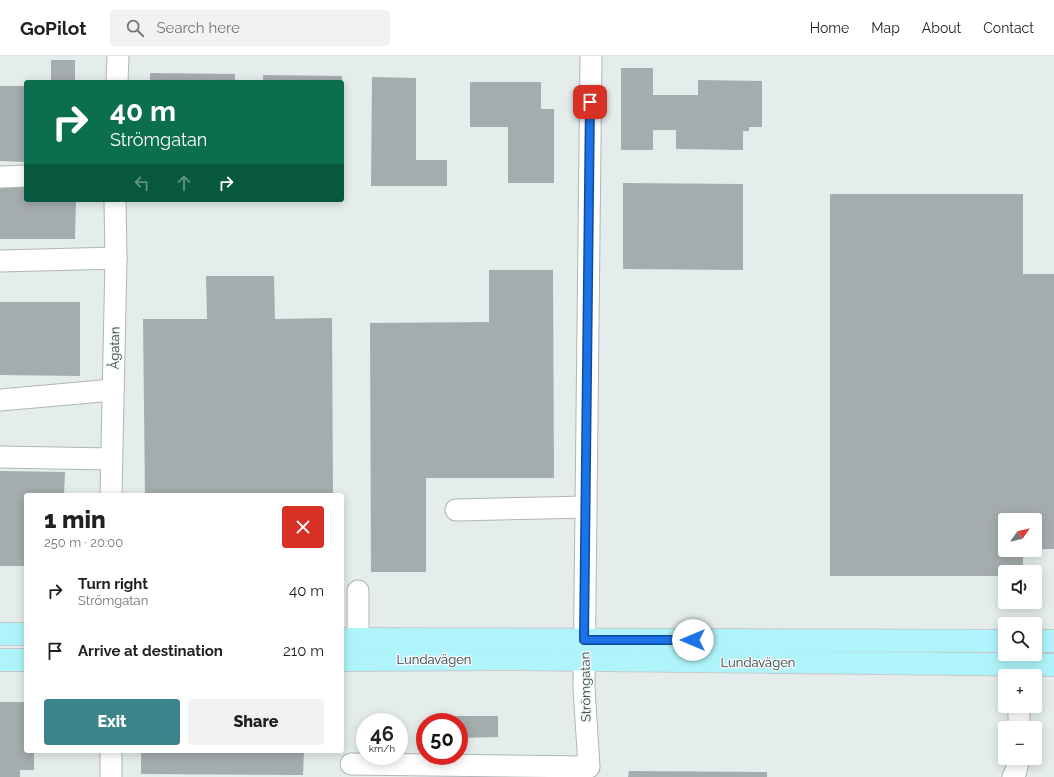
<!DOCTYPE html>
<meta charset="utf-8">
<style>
:root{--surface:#fff;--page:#f2f2f2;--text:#202124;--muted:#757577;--line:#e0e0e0;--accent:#3c848b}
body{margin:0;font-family:Raleway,sans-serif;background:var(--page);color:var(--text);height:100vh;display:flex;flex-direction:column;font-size:15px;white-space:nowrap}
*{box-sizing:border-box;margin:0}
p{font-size:13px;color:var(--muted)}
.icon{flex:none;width:22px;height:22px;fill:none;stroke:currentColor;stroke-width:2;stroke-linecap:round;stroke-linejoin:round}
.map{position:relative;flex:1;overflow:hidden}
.sheet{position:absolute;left:24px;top:437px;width:320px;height:260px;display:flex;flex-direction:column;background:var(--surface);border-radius:4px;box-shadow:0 2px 10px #0003}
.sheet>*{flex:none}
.banner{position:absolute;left:24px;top:24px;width:320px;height:122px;border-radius:4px;box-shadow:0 2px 10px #0003;background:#0b6e4f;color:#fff;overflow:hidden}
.needle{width:26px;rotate:56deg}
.controls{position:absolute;left:998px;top:457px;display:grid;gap:8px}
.controls a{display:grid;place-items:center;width:44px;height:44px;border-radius:4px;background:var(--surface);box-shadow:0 2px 10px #0003;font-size:20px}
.speed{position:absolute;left:356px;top:657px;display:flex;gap:8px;font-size:20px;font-weight:700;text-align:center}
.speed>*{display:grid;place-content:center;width:52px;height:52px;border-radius:50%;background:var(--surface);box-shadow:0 2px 10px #0003;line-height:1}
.speed small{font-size:10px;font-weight:400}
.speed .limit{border:6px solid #d22;background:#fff;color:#111}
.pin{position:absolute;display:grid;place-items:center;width:34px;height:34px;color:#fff;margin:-17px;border-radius:8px;box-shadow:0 2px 6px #0006}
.me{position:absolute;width:44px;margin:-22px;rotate:270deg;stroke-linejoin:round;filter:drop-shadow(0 0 3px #0008)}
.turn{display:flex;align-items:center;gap:14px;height:84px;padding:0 20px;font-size:18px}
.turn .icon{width:52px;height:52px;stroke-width:2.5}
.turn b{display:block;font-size:28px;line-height:34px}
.lanes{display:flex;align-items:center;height:38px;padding:0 20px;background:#0003;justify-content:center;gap:20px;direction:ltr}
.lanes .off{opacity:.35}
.round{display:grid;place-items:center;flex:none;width:42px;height:42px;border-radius:4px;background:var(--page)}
.summary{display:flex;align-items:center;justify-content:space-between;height:68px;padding:0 20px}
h1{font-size:24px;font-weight:800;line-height:30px}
.cta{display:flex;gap:8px;margin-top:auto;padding:8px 20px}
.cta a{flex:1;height:46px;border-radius:4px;background:var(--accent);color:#fff;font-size:16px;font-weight:800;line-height:46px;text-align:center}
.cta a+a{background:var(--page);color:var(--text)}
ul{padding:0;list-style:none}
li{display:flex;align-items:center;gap:12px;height:60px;padding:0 20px}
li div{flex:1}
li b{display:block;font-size:15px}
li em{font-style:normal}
header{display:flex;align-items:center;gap:24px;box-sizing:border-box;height:56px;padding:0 20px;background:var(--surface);border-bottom:1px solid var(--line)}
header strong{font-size:19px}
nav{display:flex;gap:22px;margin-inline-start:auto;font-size:14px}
.search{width:280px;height:36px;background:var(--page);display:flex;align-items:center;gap:10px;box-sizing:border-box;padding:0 14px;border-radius:4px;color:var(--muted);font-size:15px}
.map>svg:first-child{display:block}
.building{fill:#a5acad}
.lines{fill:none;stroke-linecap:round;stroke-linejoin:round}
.minor-casing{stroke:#afb6b7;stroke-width:23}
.major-casing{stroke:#c8c9c9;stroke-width:24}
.minor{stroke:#fff;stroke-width:21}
.major{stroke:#aef4fa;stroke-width:22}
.route-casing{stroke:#114b97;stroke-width:10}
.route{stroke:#1a73e8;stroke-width:7}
.labels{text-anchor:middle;stroke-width:3;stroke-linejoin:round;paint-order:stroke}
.street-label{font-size:13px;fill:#3a3d3e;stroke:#f1f9fa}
</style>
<header>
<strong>GoPilot</strong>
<div class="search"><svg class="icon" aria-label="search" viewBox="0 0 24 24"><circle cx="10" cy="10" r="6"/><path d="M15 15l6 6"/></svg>Search here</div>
<nav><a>Home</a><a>Map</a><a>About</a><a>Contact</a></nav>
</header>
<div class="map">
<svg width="1054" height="721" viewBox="0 0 1054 721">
<rect width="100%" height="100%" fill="#e4ecec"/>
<g class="building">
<rect x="51" y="4" width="24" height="22"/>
<polygon points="621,12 653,12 653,39 698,39 698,24 762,25 762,71 749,71 749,75 743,75 743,94 676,93 676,74 653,74 653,94 621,94"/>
<polygon points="150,17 235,18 235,26 150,26"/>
<polygon points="263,19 342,20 342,26 263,26"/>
<polygon points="372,21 416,22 416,104 447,104 447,130 371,130"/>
<polygon points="470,26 541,26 541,53 554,53 554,127 508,127 508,71 470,71"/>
<polygon points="0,30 26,30 26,106 0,105"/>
<polygon points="623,127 743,128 743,214 623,213"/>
<polygon points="0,131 26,131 26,144 76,144 75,183 0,183"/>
<polygon points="830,138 1023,138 1023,218 1054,218 1054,493 1035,493 1035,464 1005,464 1005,494 1023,494 1023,516 1005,516 1005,520 830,520"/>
<polygon points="489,214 553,214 554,422 426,422 426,516 371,516 370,267 489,266"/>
<polygon points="206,220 274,220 275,263 332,262 333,439 145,439 143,263 207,263"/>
<polygon points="0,246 80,246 80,320 0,319"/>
<polygon points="0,415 65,416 64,439 26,439 26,510 0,510"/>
<polygon points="0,646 26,646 26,695 34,695 34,714 20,714 20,721 0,721"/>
<polygon points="445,660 498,660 498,681 459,682 459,666 445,666"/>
<polygon points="141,695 304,695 303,719 141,718"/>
<polygon points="629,715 767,716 767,721 628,721"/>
</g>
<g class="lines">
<g class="minor-casing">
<g id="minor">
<polyline points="117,26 118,0"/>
<polyline points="0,121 26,120"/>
<polyline points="0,205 116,202"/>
<polyline points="0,344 113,334"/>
<polyline points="0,401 111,403"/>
<polyline points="111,439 116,202 115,144"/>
<polyline points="456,454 586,451"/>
<polyline points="358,583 358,535"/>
<polyline points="1019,650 1019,672"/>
<polyline points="111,695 111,721"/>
<polyline points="351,708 589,711 584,632 591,0"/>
<polyline points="1013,721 1016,715 1019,702"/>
</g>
</g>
<g class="major-casing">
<g id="major">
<polyline points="0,578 26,578"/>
<polyline points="342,583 1005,585"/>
<polyline points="1035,585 1054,585"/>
<polyline points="0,604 26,604"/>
<polyline points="342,604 505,603 1054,609"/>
</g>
</g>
<use href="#minor" class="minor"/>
<use href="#major" class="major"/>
</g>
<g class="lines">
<g class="route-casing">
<polyline id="route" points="590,46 584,584 693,584"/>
</g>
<use href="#route" class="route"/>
</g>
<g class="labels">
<g class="street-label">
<text transform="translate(114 292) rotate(-89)" y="5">Ågatan</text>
<text x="434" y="608">Lundavägen</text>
<text x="758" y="611">Lundavägen</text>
<text transform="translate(585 631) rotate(-91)" y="5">Strömgatan</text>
</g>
</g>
</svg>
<div class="controls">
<a><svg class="needle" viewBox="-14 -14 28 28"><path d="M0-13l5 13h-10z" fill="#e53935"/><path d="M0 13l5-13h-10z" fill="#757577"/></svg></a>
<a><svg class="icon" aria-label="sound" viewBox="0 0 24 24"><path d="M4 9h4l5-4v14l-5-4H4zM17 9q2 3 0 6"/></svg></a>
<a><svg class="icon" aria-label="search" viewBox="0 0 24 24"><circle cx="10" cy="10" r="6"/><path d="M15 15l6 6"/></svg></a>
<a>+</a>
<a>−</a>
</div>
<div class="speed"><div>46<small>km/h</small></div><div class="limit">50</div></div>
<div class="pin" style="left:590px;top:46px;background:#d93025"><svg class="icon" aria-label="arrive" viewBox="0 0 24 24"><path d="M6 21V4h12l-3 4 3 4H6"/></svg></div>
<svg class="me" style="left:693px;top:584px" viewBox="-20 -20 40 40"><circle r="19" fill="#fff"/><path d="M0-13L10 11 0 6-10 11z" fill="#1a73e8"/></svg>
<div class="banner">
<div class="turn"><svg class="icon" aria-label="right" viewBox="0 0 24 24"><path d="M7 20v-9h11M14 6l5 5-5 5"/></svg><div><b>40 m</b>Strömgatan</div></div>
<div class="lanes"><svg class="icon off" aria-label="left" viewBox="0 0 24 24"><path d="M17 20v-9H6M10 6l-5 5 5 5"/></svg><svg class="icon off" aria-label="ahead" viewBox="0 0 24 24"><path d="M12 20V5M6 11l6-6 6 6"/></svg><svg class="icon" aria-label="right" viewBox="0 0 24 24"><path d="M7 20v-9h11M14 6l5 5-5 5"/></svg></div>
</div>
<section class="sheet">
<div class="summary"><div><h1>1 min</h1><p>250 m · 20:00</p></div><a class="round" style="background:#d93025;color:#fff"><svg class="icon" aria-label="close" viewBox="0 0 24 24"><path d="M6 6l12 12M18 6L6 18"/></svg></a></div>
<ul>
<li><svg class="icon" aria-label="right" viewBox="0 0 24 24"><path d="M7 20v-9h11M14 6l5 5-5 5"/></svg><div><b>Turn right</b><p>Strömgatan</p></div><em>40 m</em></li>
<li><svg class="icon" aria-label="arrive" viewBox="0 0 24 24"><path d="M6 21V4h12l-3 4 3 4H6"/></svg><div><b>Arrive at destination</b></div><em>210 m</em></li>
</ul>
<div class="cta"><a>Exit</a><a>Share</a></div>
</section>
</div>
